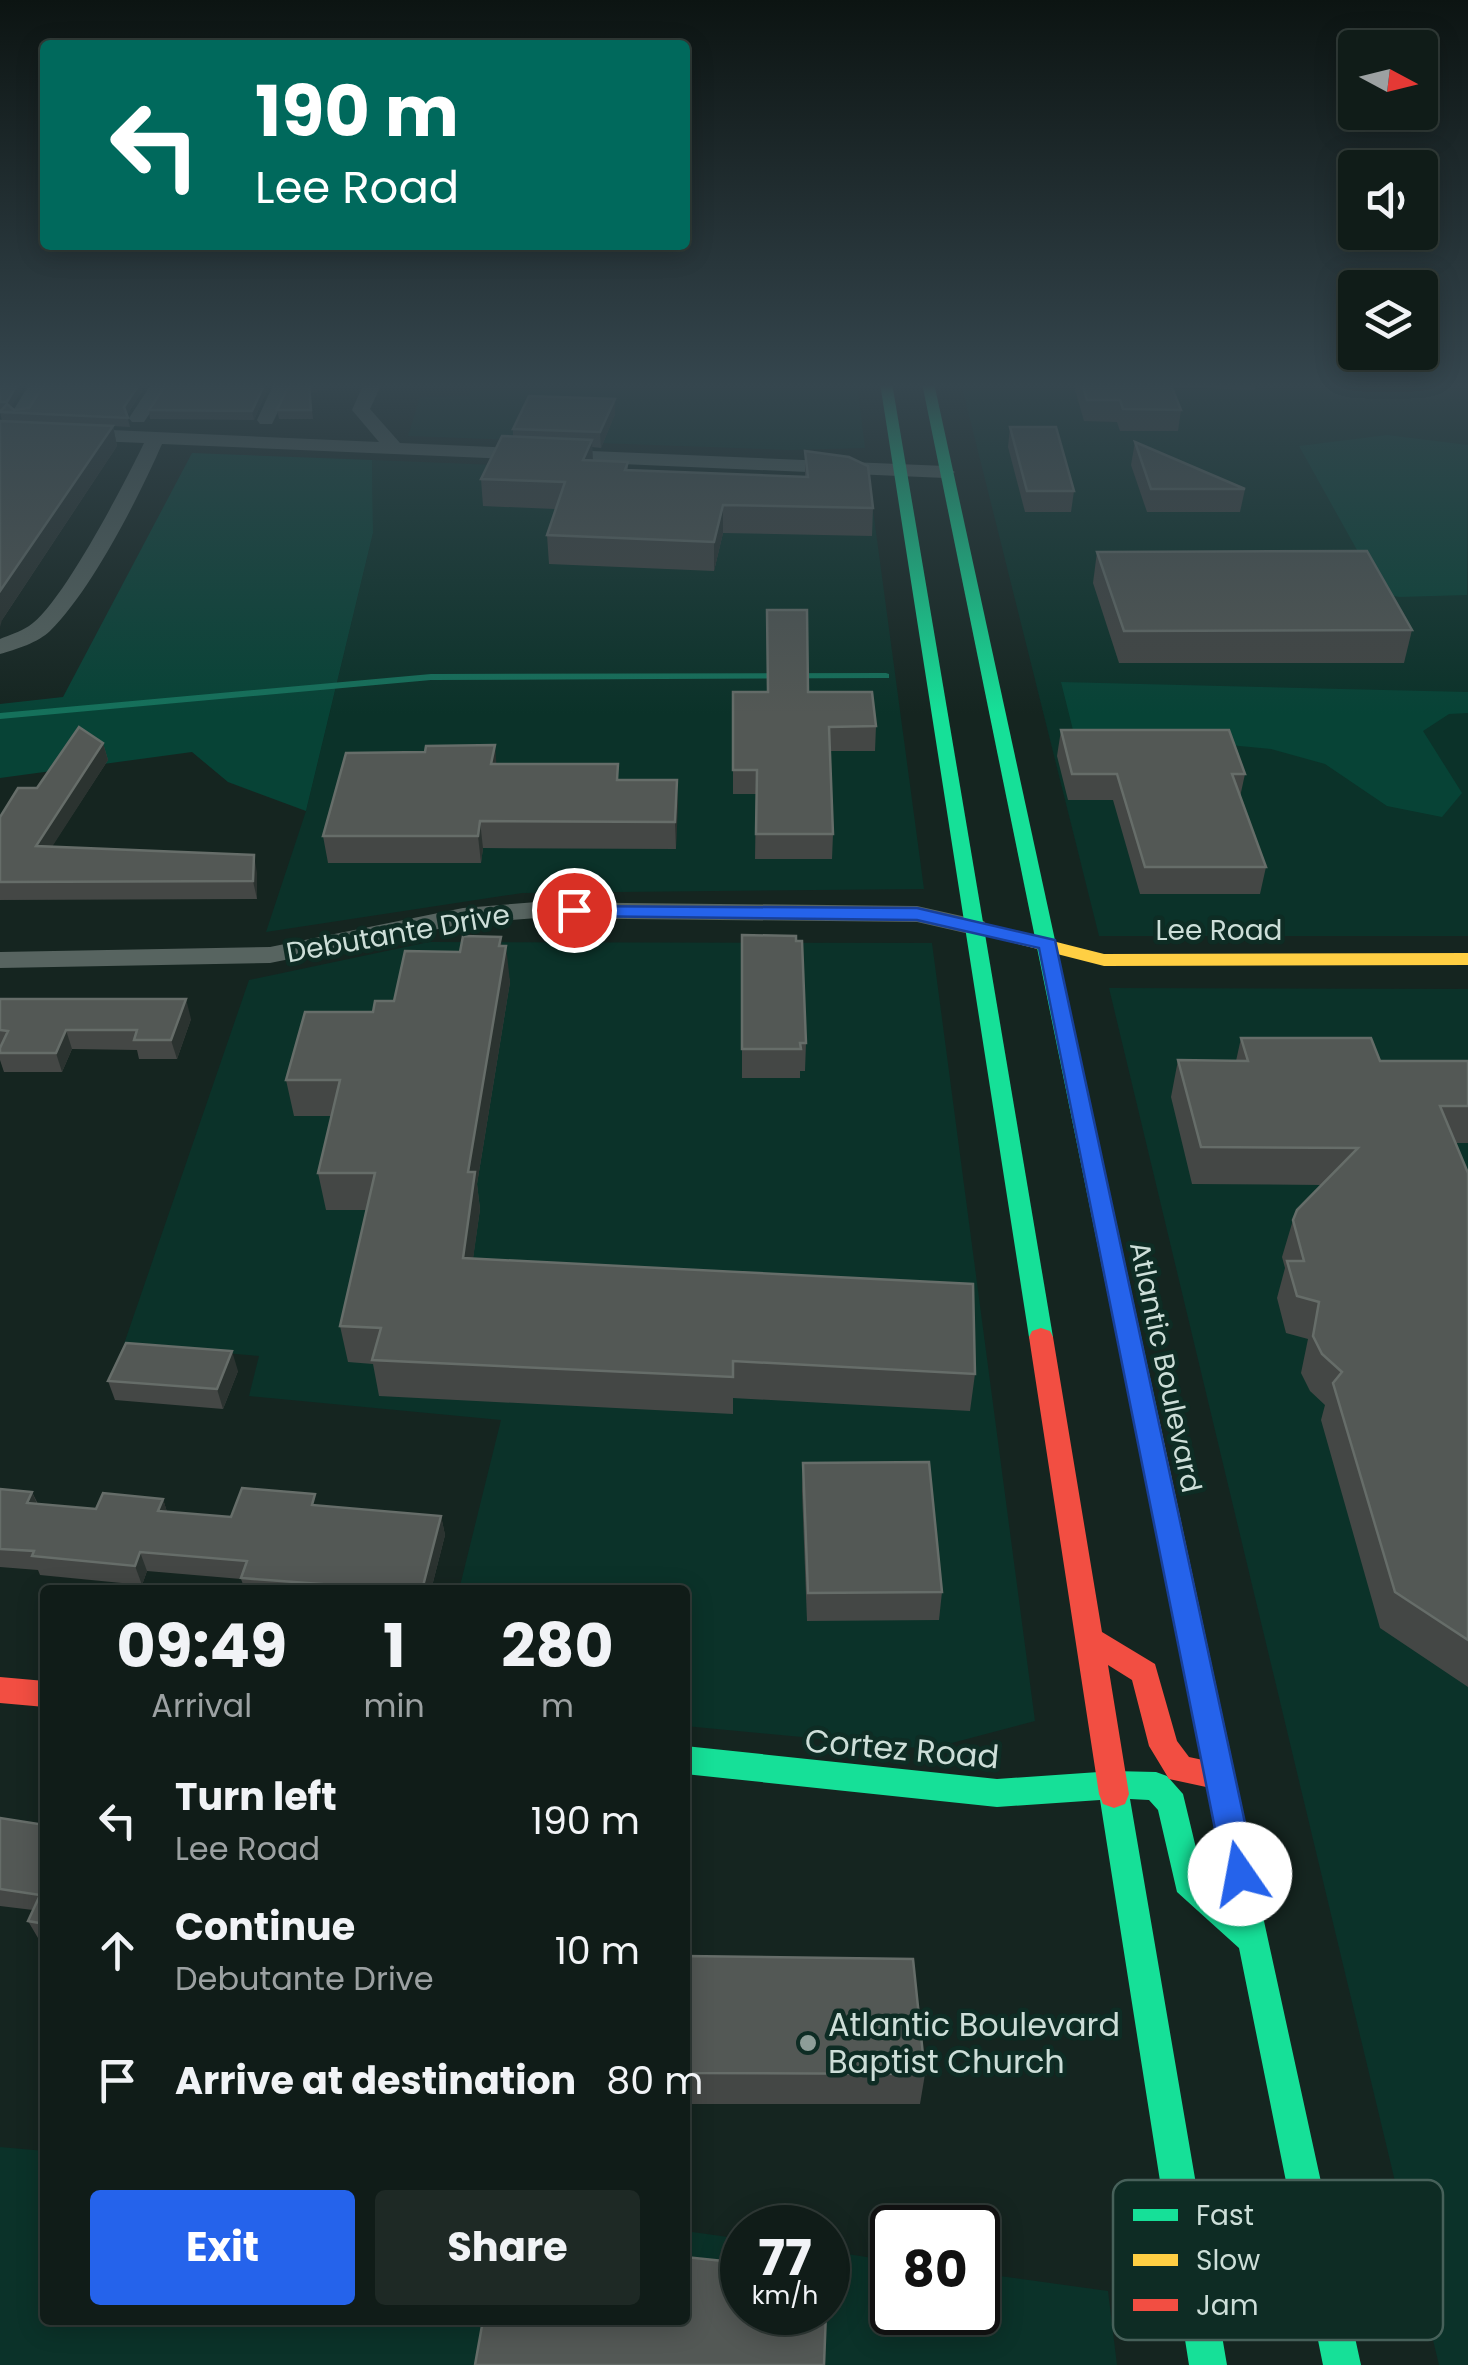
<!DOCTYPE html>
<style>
:root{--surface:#101c18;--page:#1e2925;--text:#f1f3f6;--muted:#9ca1a2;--line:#303a37;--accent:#2563eb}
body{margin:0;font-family:Poppins,sans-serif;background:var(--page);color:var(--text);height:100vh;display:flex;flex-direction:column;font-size:38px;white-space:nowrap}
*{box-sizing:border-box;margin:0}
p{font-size:32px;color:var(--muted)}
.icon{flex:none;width:55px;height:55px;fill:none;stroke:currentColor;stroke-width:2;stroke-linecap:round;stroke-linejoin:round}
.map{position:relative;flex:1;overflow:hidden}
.drawer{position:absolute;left:40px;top:1585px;width:650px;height:740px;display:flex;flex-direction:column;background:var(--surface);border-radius:10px;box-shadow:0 5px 25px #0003,0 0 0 2px var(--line)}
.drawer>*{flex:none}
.banner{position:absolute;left:40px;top:40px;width:650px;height:210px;border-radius:10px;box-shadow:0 5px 25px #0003,0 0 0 2px var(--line);background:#00695c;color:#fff;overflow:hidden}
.needle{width:65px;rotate:97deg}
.buttons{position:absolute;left:1338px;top:30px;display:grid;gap:20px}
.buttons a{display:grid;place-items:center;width:100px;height:100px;border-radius:10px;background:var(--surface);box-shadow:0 5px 25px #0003,0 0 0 2px var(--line);font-size:50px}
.speed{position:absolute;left:720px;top:2205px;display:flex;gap:20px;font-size:50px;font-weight:700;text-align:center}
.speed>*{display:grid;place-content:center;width:130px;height:130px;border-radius:50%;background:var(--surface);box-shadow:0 5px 25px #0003,0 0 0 2px var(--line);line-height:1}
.speed small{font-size:25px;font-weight:400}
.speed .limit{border:5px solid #111;border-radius:15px;background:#fff;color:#111}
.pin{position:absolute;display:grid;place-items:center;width:85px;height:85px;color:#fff;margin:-42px;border:5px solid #fff;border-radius:50%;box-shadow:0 2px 10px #0007}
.me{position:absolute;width:110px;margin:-55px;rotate:348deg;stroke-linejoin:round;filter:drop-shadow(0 0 8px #0008)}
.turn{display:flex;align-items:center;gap:35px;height:210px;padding:0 50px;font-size:45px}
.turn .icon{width:130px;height:130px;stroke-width:2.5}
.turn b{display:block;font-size:70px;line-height:85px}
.eta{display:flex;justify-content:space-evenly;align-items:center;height:170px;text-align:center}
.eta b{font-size:60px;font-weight:700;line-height:70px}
.cta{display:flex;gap:20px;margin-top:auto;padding:20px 50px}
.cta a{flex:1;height:115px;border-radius:10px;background:var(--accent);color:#fff;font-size:40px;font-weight:700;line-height:115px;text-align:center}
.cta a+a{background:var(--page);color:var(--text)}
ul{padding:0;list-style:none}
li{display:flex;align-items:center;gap:30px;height:130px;padding:0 50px}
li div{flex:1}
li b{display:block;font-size:38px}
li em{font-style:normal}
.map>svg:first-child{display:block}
.built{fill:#0b3229}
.green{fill:#074336}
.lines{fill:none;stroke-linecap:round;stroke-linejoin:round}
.stream{fill:#15715b;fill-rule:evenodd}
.street{fill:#576460;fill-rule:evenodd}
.fast{fill:#16e098;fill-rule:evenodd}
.slow{fill:#ffcf43;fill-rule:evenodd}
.jam{fill:#f24e42;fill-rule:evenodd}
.wall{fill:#444745}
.shaded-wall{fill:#2b3330}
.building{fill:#535855;stroke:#666d69;stroke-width:2.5}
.route{fill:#2563eb;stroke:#184099;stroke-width:2.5}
.poi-dot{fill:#8d9d98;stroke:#0e2c24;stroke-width:4}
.labels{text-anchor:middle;stroke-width:9;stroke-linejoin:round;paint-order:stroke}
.street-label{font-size:28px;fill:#cdded8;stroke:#0e2c24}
.near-street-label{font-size:32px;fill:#cdded8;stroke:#0e2c24}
.near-poi-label{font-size:32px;fill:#cdded8;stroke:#0e2c24;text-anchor:start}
.key{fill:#0e2c24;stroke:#47615a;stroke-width:2.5}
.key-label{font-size:28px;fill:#cdded8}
</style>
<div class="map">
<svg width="1468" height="2365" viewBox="0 0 1468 2365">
<rect width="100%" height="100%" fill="#152520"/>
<g class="built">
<polygon points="473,383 857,383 865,448 789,450 408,436 420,397 469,396"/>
<polygon points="961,383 1468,385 1468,936 1099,936"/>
<polygon points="372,460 869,480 924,889 522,893 266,932 306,811 373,533"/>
<polygon points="429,942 932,943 1035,1721 929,1749 685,1726 685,1590 459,1590 501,1420 249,1396 259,1356 124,1344 249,980"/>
<polygon points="1109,988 1468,989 1468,2365 1439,2365"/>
<polygon points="0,2147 45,2151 45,2320 685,2320 685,2231 742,2239 742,2312 828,2312 828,2251 892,2261 892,2312 978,2312 978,2273 1108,2291 1117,2365 0,2365"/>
</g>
<g class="green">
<polygon points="1387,435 1468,445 1467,595 1399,597 1381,593 1299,446"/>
<polygon points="192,453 372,460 373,533 306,811 228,782 192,752 0,778 0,704 63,697"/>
<polygon points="1061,682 1468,692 1468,713 1449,714 1423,731 1462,793 1442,817 1387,806 1325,764 1271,749 1073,730"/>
</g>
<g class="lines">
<polygon class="stream" points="886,673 889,674 889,678 431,680 0,719 0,713 431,674"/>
<g class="street">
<polygon points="30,383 48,383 28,415 16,415 13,411"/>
<polygon points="152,383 170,383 144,422 132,422 129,418"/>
<polygon points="274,383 292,383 272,424 260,424 257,420"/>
<path d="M364,383H382L370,409L400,443L945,466L955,472L945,478L162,444C139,497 91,591 50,631C39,642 15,650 0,654V639C9,635 20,632 29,626C61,606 126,481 144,443L0,437V425L379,442L352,410Z"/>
<polygon points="537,902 917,906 984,921 988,927 974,935 917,922 537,918 463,924 270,963 0,968 0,952 270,947 463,908"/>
</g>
<g class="fast">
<polygon points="880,383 892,383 1053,1337 1050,1343 1032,1343 1029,1337"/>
<polygon points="922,383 934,383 1159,1419 1155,1426 1146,1429 1137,1426 1133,1419"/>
<polygon points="685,1746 997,1779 1113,1771 1156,1772 1167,1776 1183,1794 1202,1873 1229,1896 1216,1835 1221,1825 1232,1820 1243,1825 1361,2365 1323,2365 1239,1948 1177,1892 1158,1810 1149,1800 1130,1799 1227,2365 1189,2365 1100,1800 997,1807 685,1774"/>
</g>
<g class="slow">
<polygon points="974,921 1104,954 1468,953 1468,965 1104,966 967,931 967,923"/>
<polygon points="1146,1409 1155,1412 1159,1419 1248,1835 1243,1845 1232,1850 1221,1845 1216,1835 1133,1419 1137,1412"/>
</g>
<g class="jam">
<polygon points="1041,1328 1050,1331 1053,1337 1102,1632 1155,1664 1177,1741 1189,1757 1231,1766 1235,1776 1231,1786 1220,1790 1169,1779 1149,1746 1132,1680 1108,1665 1129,1794 1125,1804 1114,1808 1103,1804 1099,1794 1029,1337 1032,1331"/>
<polygon points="0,1677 45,1681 45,1707 0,1703"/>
</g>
</g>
<g class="wall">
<polygon points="0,383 14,410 29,408 45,383 147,383 127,415 130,427 113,426 117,446 2,620 2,421 0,412 2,411 0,410"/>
<polygon points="270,383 254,420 150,419 149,410"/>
<polygon points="1073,383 1256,383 1255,390 1172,387 1181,410 1178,431 1120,431 1117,422 1084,421"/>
<polygon points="310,393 313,419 279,419 277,410"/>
<polygon points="615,399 615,414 601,448 592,447 593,460 628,462 628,470 805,477 805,451 873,508 872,536 723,533 714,571 549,564 547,535 555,509 483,506 481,479 513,436 513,429"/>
<polygon points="1010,427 1074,491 1071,512 1025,512 1008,447"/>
<polygon points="1135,442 1245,489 1240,512 1147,512 1131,465"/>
<polygon points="1097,552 1412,630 1404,663 1119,663 1093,583"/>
<polygon points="733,692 808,692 876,726 875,751 830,751 833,834 832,859 755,859 756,794 733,794"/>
<polygon points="1061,730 1245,774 1240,797 1266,867 1260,894 1140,894 1113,800 1068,800 1057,756"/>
<polygon points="103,743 108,760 52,846 257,873 257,899 0,900 0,817 37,788"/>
<polygon points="496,764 619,780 677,780 676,849 483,848 481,863 328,863 323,836"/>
<polygon points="742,935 806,1043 805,1071 800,1071 800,1078 742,1078"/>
<polygon points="502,946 510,982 477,1184 480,1209 473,1258 975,1374 970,1411 733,1398 733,1414 379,1396 373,1364 348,1362 340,1326 366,1210 326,1210 318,1173 331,1116 294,1116 286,1080 373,1012 394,1001 460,952"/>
<polygon points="0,999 191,1019 177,1059 139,1059 137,1050 72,1049 62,1072 4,1072 0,1060"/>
<polygon points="1241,1038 1380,1061 1468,1061 1468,1143 1455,1143 1468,1173 1468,1687 1380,1628 1321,1420 1325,1405 1310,1391 1301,1373 1308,1339 1286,1333 1277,1298 1285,1268 1282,1257 1293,1220 1322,1185 1192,1184 1171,1097 1178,1060 1236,1061"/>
<polygon points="238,1371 223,1409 115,1400 108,1381"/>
<polygon points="803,1463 942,1592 939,1620 807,1621 802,1491"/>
<polygon points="0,1489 32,1492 38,1504 96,1509 163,1499 167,1512 231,1517 318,1505 441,1516 445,1535 431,1590 245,1590 241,1579 147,1571 142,1585 40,1575 38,1570 0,1567"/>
<polygon points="0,1818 45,1825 45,1939 38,1938 28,1921 33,1910 0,1906"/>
<polygon points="685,1956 925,2074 920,2104 685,2104"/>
</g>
<g class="shaded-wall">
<polygon points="18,383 26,383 9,411 7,402"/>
<polygon points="140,383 147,383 126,416 124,407"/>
<polygon points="265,383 270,383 254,420 252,411"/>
<polygon points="356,383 310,393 313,419 309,384"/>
<polygon points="615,399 615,414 601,448 600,432"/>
<polygon points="113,426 117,446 2,620 0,627 0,591"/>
<polygon points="592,440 593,466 583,460"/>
<polygon points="723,505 723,533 714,571 714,542"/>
<polygon points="103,743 108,760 41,864 36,846"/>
<polygon points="495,745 497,772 491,764"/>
<polygon points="677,780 678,806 676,849 675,822"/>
<polygon points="480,821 483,848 481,863 478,836"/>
<polygon points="254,855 257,873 257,899 253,881"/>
<polygon points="501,937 503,963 506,946 510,982 477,1184 480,1209 468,1295 463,1258 468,1172"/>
<polygon points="186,999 191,1019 177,1059 171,1040"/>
<polygon points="66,1030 72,1049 62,1072 56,1053"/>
<polygon points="232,1351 238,1371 223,1409 217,1389"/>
<polygon points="32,1492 40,1511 27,1503"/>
<polygon points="163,1499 169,1518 158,1511"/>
<polygon points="441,1516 445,1535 431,1590 422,1590"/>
<polygon points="140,1552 147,1571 142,1585 135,1566"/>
</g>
<g class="building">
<polygon points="0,383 18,383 7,402 0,402"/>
<polygon points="45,383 140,383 124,407 128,418 0,412 7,404 14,410 29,408"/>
<polygon points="167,383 265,383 252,411 149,410"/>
<polygon points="290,383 312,383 309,384 311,410 277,410"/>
<polygon points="1082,383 1170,383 1181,410 1123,409 1120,400 1087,400"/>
<polygon points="529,396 615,399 600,432 513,429"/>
<polygon points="0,421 113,426 0,591"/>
<polygon points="1010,427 1056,427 1074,491 1027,491"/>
<polygon points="502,436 592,440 583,460 628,462 625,470 808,477 805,451 849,457 868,466 873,508 723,505 714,542 547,535 565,482 481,479"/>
<polygon points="1135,442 1245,489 1151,489"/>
<polygon points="1367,551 1412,630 1124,631 1097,552"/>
<polygon points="767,610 807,610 808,692 872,692 876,726 829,727 833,834 756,834 757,770 733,770 733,692 768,692"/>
<polygon points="79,727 103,743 36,846 254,855 253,881 0,882 0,817 18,788 37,788"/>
<polygon points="1061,730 1229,730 1245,774 1232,774 1266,867 1145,867 1117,774 1072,774"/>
<polygon points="495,745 491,764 618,764 617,780 677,780 675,822 480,821 478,836 323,836 346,753 425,752 426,746"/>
<polygon points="742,935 796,936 796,941 802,941 806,1043 800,1043 801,1049 742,1049"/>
<polygon points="463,936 501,937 499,946 506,946 468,1172 475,1172 463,1258 973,1284 975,1374 733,1361 733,1377 372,1360 381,1328 340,1326 375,1173 318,1173 340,1080 286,1080 305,1012 373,1012 375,1001 394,1001 405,951 460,952"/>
<polygon points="0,999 186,999 171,1040 134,1040 137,1030 66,1030 56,1053 0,1053 0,1048 8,1031 0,1030"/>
<polygon points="1241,1038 1371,1038 1380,1061 1468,1061 1468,1106 1440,1106 1468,1173 1468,1640 1395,1592 1333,1383 1342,1372 1322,1354 1313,1336 1319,1302 1297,1296 1287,1261 1304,1261 1293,1220 1297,1210 1358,1148 1201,1147 1178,1060 1248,1061"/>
<polygon points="126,1343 232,1351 217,1389 108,1381"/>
<polygon points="929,1462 942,1592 808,1593 803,1463"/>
<polygon points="242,1488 315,1494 312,1505 441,1516 422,1590 401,1590 241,1578 247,1561 140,1552 135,1566 32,1556 34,1551 0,1549 0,1489 32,1492 27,1503 96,1509 103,1493 163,1499 158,1511 231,1517"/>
<polygon points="0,1818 45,1825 45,1924 28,1921 40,1895 0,1889"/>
<polygon points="685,1956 913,1959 925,2074 685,2073"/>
<polygon points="685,2257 742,2263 742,2312 826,2312 824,2365 475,2365 483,2320 685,2320"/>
</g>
<linearGradient id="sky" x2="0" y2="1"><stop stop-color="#0c1412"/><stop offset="0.54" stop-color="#35464e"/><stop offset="1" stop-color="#35464e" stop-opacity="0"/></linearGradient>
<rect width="1468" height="714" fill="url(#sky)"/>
<polygon class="route" points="567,906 917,908 1055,940 1256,1874 1252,1885 1240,1889 1229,1885 1224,1874 1039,948 917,920 574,916 567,914"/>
<circle class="poi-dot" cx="808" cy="2043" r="10"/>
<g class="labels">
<g class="street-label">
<text x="1219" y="940">Lee Road</text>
<text transform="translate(398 933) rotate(-10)" y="10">Debutante Drive</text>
<text transform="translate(1166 1367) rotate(78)" y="10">Atlantic Boulevard</text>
</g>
<g class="near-street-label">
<text transform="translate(902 1749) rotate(5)" y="11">Cortez Road</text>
</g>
<g class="near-poi-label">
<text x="828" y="2036">Atlantic Boulevard<tspan x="828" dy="37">Baptist Church</tspan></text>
</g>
</g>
<rect x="1113" y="2180" width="330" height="160" rx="15" class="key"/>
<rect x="1133" y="2209" width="45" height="12" fill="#16e098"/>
<rect x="1133" y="2254" width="45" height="12" fill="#ffcf43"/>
<rect x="1133" y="2299" width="45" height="12" fill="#f24e42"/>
<g class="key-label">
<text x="1196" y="2225">Fast</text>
<text x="1196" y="2270">Slow</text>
<text x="1196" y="2315">Jam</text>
</g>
</svg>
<div class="buttons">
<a><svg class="needle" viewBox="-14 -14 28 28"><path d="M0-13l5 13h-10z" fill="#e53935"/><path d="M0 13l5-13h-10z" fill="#9ca1a2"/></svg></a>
<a><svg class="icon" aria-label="sound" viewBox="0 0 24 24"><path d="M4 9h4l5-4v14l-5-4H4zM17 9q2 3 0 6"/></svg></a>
<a><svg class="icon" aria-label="layers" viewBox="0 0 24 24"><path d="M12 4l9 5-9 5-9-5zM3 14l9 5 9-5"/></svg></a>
</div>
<div class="speed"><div>77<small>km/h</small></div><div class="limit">80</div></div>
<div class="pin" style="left:574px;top:910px;background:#d93025"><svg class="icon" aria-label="arrive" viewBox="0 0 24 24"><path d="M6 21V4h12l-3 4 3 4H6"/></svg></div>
<svg class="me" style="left:1240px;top:1874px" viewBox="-20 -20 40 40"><circle r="19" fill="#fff"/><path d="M0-13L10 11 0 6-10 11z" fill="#2563eb"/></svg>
<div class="banner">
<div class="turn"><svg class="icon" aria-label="left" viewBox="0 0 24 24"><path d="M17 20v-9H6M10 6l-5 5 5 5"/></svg><div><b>190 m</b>Lee Road</div></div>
</div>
<section class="drawer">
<div class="eta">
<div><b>09:49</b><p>Arrival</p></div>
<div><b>1</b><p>min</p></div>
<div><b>280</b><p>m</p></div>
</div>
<ul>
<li><svg class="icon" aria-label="left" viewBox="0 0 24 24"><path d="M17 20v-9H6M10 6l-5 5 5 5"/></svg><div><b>Turn left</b><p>Lee Road</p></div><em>190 m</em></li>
<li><svg class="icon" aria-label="ahead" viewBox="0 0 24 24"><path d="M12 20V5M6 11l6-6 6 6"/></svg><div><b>Continue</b><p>Debutante Drive</p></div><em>10 m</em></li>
<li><svg class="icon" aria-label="arrive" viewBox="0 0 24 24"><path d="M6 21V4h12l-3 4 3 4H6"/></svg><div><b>Arrive at destination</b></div><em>80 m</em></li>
</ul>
<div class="cta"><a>Exit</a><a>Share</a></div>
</section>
</div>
